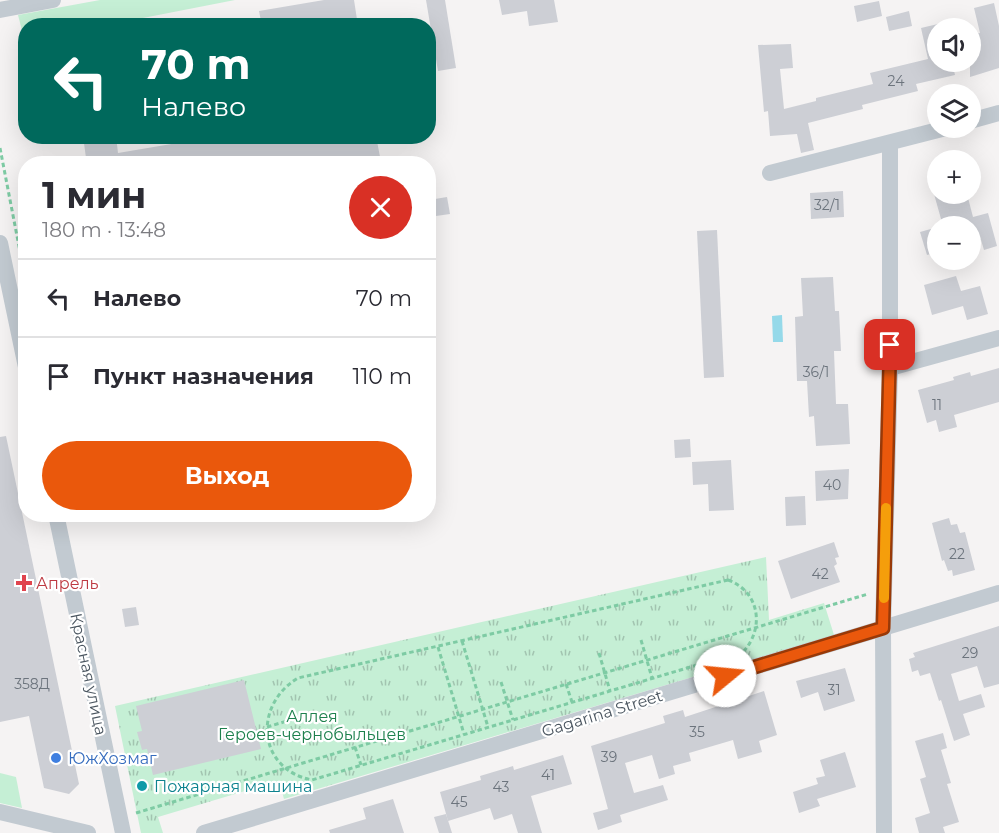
<!DOCTYPE html>
<html lang="ru">
<meta charset="utf-8">
<style>
:root{--surface:#fff;--page:#f7f7f7;--text:#2b2b33;--muted:#7c7c81;--line:#e1e1e2;--accent:#ea580c}
body{margin:0;font-family:Montserrat,sans-serif;background:var(--page);color:var(--text);height:100vh;display:flex;flex-direction:column;font-size:22px;white-space:nowrap}
*{box-sizing:border-box;margin:0}
p{font-size:20px;color:var(--muted)}
.icon{flex:none;width:33px;height:33px;fill:none;stroke:currentColor;stroke-width:2;stroke-linecap:round;stroke-linejoin:round}
.map{position:relative;flex:1;overflow:hidden}
.side{position:absolute;left:18px;top:156px;width:418px;height:366px;display:flex;flex-direction:column;background:var(--surface);border-radius:24px;box-shadow:0 6px 24px #0002}
.side>*{flex:none}
.top-card{position:absolute;left:18px;top:18px;width:418px;height:126px;border-radius:24px;box-shadow:0 6px 24px #0002;background:#00695c;color:#fff;overflow:hidden}
.tools{position:absolute;left:927px;top:18px;display:grid;gap:12px}
.tools a{display:grid;place-items:center;width:54px;height:54px;border-radius:50%;background:var(--surface);box-shadow:0 6px 24px #0002;font-size:30px}
.pin{position:absolute;display:grid;place-items:center;width:51px;height:51px;color:#fff;margin:-26px;border-radius:12px;box-shadow:0 3px 9px #0006}
.me{position:absolute;width:66px;margin:-33px;rotate:73deg;stroke-linejoin:round;filter:drop-shadow(0 0 4px #0008)}
.turn{display:flex;align-items:center;gap:21px;height:126px;padding:0 24px;font-size:27px}
.turn .icon{width:78px;height:78px;stroke-width:2.5}
.turn b{display:block;font-size:42px;line-height:51px}
.round{display:grid;place-items:center;flex:none;width:63px;height:63px;border-radius:32px;background:var(--page)}
.head{display:flex;align-items:center;justify-content:space-between;height:102px;padding:0 24px}
h1{font-size:36px;font-weight:700;line-height:45px}
.cta{display:flex;gap:12px;margin-top:auto;padding:12px 24px}
.cta a{flex:1;height:69px;border-radius:36px;background:var(--accent);color:#fff;font-size:24px;font-weight:700;line-height:69px;text-align:center}
ul{padding:0;list-style:none}
li{display:flex;align-items:center;gap:18px;height:78px;padding:0 24px;border-top:2px solid var(--line)}
li div{flex:1}
li b{display:block;font-size:22px}
li em{font-style:normal}
.map>svg:first-child{display:block}
.grass{fill:#c5efd5}
.park{fill:url(#park-tufts)}
.water{fill:#95d9e9}
.building{fill:#cdcfd5}
.lines{fill:none;stroke-linecap:round;stroke-linejoin:round}
.path{stroke:#7ecba4;stroke-width:3;stroke-dasharray:4.5 3;stroke-linecap:butt}
.minor{stroke:#c2cad1;stroke-width:16}
.route-casing{stroke:#983908;stroke-width:15}
.route{stroke:#ea580c;stroke-width:10}
.slow{stroke:#f59e0b;stroke-width:10}
.health-dot{fill:#e0444e;stroke:#fff;stroke-width:2}
.shop-dot{fill:#3f7fe0;stroke:#fff;stroke-width:2}
.culture-dot{fill:#0f9aa8;stroke:#fff;stroke-width:2}
.labels{text-anchor:middle;stroke-width:4.5;stroke-linejoin:round;paint-order:stroke}
.number-label{font-size:14px;fill:#6c747d}
.health-label{font-size:16px;fill:#be3a42;stroke:#fff;text-anchor:start}
.street-label{font-size:16px;fill:#4b5660;stroke:#fff}
.park-label{font-size:16px;fill:#1d804d;stroke:#fff}
.shop-label{font-size:16px;fill:#366cbe;stroke:#fff;text-anchor:start}
.culture-label{font-size:16px;fill:#0d838f;stroke:#fff;text-anchor:start}
</style>
<div class="map">
<svg width="999" height="833" viewBox="0 0 999 833">
<defs>
<pattern id="park-tufts" width="24" height="20" patternUnits="userSpaceOnUse" patternTransform="scale(1.5)"><rect width="24" height="20" fill="#c5efd5"/><path d="M3 7l-1-3M5 7V3M7 7l1-3M15 17l-1-3M17 17v-4M19 17l1-3" fill="none" stroke="#a2c4b0"/></pattern>
</defs>
<rect width="100%" height="100%" fill="#f5f3f3"/>
<g class="grass">
<polygon points="100,0 235,0 107,25 26,26 25,42 18,15"/>
<polygon points="0,773 16,777 22,808 0,803"/>
</g>
<polygon class="park" points="766,557 769,620 824,603 834,635 284,799 279,781 158,817 163,833 141,833 115,706"/>
<polygon class="water" points="782,315 783,342 773,342 772,316"/>
<g class="building">
<polygon points="324,0 354,0 358,26 333,26 332,22 311,26 262,26 259,11"/>
<polygon points="426,0 445,0 456,68 438,71"/>
<polygon points="499,0 554,0 558,22 529,26 527,11 502,15"/>
<polygon points="879,1 882,16 857,22 854,6"/>
<polygon points="994,3 999,26 999,68 970,77 970,62 974,62 970,47 970,35 980,33 974,8"/>
<polygon points="909,11 912,26 889,31 886,17"/>
<polygon points="938,24 938,62 952,62 955,75 916,84 918,91 862,105 863,109 808,123 814,150 801,153 797,134 770,136 768,111 764,112 758,45 791,44 793,68 780,69 784,109 816,101 816,98 873,84 870,73 928,59 921,28"/>
<polygon points="83,136 116,136 118,153 219,136 223,136 224,144 272,136 376,136 381,162 371,164 97,164 96,157 86,158"/>
<polygon points="843,191 844,217 811,219 810,193"/>
<polygon points="934,194 967,194 973,217 988,213 997,246 984,250 981,240 970,243 970,226 943,226"/>
<polygon points="447,197 450,214 429,217 429,200"/>
<polygon points="938,227 938,252 927,255 920,232"/>
<polygon points="717,230 724,377 704,378 697,231"/>
<polygon points="956,276 961,291 980,286 988,314 967,320 963,306 932,315 924,285"/>
<polygon points="833,277 835,311 839,311 841,351 834,351 836,404 848,404 850,444 816,446 814,416 809,417 807,381 797,381 795,317 803,316 801,278"/>
<polygon points="999,368 999,402 954,415 957,427 939,432 936,420 927,423 918,390 954,380 953,377 970,372 971,376"/>
<polygon points="6,436 79,784 69,794 44,788 29,716 0,722 0,437"/>
<polygon points="690,439 691,457 675,458 674,440"/>
<polygon points="731,460 734,510 709,511 708,484 693,485 692,462"/>
<polygon points="849,469 848,499 816,501 815,471"/>
<polygon points="805,496 806,525 786,526 785,497"/>
<polygon points="949,518 951,525 957,524 960,533 965,532 975,570 953,576 952,570 948,571 944,560 942,561 932,523"/>
<polygon points="834,542 839,557 835,558 837,564 834,566 840,582 791,599 778,561"/>
<polygon points="136,607 139,625 125,627 122,609"/>
<polygon points="999,626 999,684 984,688 977,666 951,674 959,701 981,694 985,707 963,714 970,735 954,741 941,700 939,701 930,673 920,676 918,670 912,672 909,659 915,657 913,653"/>
<polygon points="845,668 855,701 824,711 818,692 801,698 796,681"/>
<polygon points="244,680 261,749 153,775 147,749 142,750 137,732 142,731 136,706"/>
<polygon points="764,691 777,735 759,741 762,752 738,759 733,740 689,753 691,761 673,766 675,774 659,779 652,755 625,763 634,793 663,785 668,800 620,815 622,822 598,830 593,813 608,809 591,746 665,723 663,716 683,710 685,717"/>
<polygon points="943,733 947,748 941,750 951,783 947,784 959,822 943,827 945,833 919,833 915,818 930,813 920,779 926,777 915,741"/>
<polygon points="845,752 856,787 817,799 820,806 799,813 793,792 818,784 816,778 825,776 820,760"/>
<polygon points="563,755 572,784 531,796 542,833 518,833 512,814 494,820 490,808 448,821 440,792 481,780 480,776 513,766 514,770"/>
<polygon points="393,799 404,833 330,833 329,830 366,819 363,808"/>
<polygon points="446,814 452,833 439,833 434,817"/>
</g>
<g class="lines">
<g class="path">
<polyline points="0,148 23,267"/>
<path d="M728,580C759,591 765,627 744,651L312,780C257,769 253,705 298,678Z"/>
<polyline points="641,640 652,678"/>
<polyline points="462,641 488,727"/>
<polyline points="438,647 464,734"/>
<polyline points="599,653 610,691"/>
<polyline points="501,682 513,720"/>
<polyline points="566,684 572,702"/>
<polyline points="267,727 317,712"/>
<polyline points="355,747 361,765"/>
<polyline points="136,813 868,594"/>
</g>
<g class="minor">
<polyline points="0,10 53,0"/>
<polyline points="970,121 999,113"/>
<polyline points="770,173 946,128"/>
<polyline points="0,243 26,367"/>
<polyline points="890,368 999,338"/>
<polyline points="56,514 123,833"/>
<polyline points="0,812 88,833"/>
<polyline points="204,833 999,593"/>
<polyline points="884,833 883,628 890,368 890,143"/>
</g>
</g>
<g class="lines">
<g class="route-casing">
<polyline id="route" points="725,676 883,628 890,345"/>
</g>
<use href="#route" class="route"/>
<polyline class="slow" points="884,598 886,508"/>
</g>
<path class="health-dot" d="M21 574h6v6h6v6h-6v6h-6v-6h-6v-6h6z"/>
<circle class="shop-dot" cx="56" cy="758" r="6"/>
<circle class="culture-dot" cx="142" cy="786" r="6"/>
<g class="labels">
<g class="number-label">
<text x="896" y="86">24</text>
<text x="827" y="210">32/1</text>
<text x="816" y="377">36/1</text>
<text x="937" y="410">11</text>
<text x="832" y="490">40</text>
<text x="957" y="559">22</text>
<text x="820" y="579">42</text>
<text x="970" y="658">29</text>
<text x="32" y="689">358Д</text>
<text x="834" y="695">31</text>
<text x="697" y="737">35</text>
<text x="609" y="762">39</text>
<text x="548" y="780">41</text>
<text x="501" y="792">43</text>
<text x="459" y="807">45</text>
</g>
<g class="health-label">
<text x="36" y="589">Апрель</text>
</g>
<g class="street-label">
<text transform="translate(89 674) rotate(78)" y="6">Красная улица</text>
<text transform="translate(602 713) rotate(-17)" y="6">Gagarina Street</text>
</g>
<g class="park-label">
<text x="312" y="722">Аллея<tspan x="312" dy="18">Героев-чернобыльцев</tspan></text>
</g>
<g class="shop-label">
<text x="68" y="764">ЮжХозмаг</text>
</g>
<g class="culture-label">
<text x="154" y="792">Пожарная машина</text>
</g>
</g>
</svg>
<div class="tools">
<a><svg class="icon" aria-label="sound" viewBox="0 0 24 24"><path d="M4 9h4l5-4v14l-5-4H4zM17 9q2 3 0 6"/></svg></a>
<a><svg class="icon" aria-label="layers" viewBox="0 0 24 24"><path d="M12 4l9 5-9 5-9-5zM3 14l9 5 9-5"/></svg></a>
<a>+</a>
<a>−</a>
</div>
<div class="pin" style="left:890px;top:345px;background:#d93025"><svg class="icon" aria-label="arrive" viewBox="0 0 24 24"><path d="M6 21V4h12l-3 4 3 4H6"/></svg></div>
<svg class="me" style="left:725px;top:676px" viewBox="-20 -20 40 40"><circle r="19" fill="#fff"/><path d="M0-13L10 11 0 6-10 11z" fill="#ea580c"/></svg>
<div class="top-card">
<div class="turn"><svg class="icon" aria-label="left" viewBox="0 0 24 24"><path d="M17 20v-9H6M10 6l-5 5 5 5"/></svg><div><b>70 m</b>Налево</div></div>
</div>
<section class="side">
<div class="head"><div><h1>1 мин</h1><p>180 m · 13:48</p></div><a class="round" style="background:#d93025;color:#fff"><svg class="icon" aria-label="close" viewBox="0 0 24 24"><path d="M6 6l12 12M18 6L6 18"/></svg></a></div>
<ul>
<li><svg class="icon" aria-label="left" viewBox="0 0 24 24"><path d="M17 20v-9H6M10 6l-5 5 5 5"/></svg><div><b>Налево</b></div><em>70 m</em></li>
<li><svg class="icon" aria-label="arrive" viewBox="0 0 24 24"><path d="M6 21V4h12l-3 4 3 4H6"/></svg><div><b>Пункт назначения</b></div><em>110 m</em></li>
</ul>
<div class="cta"><a>Выход</a></div>
</section>
</div>
